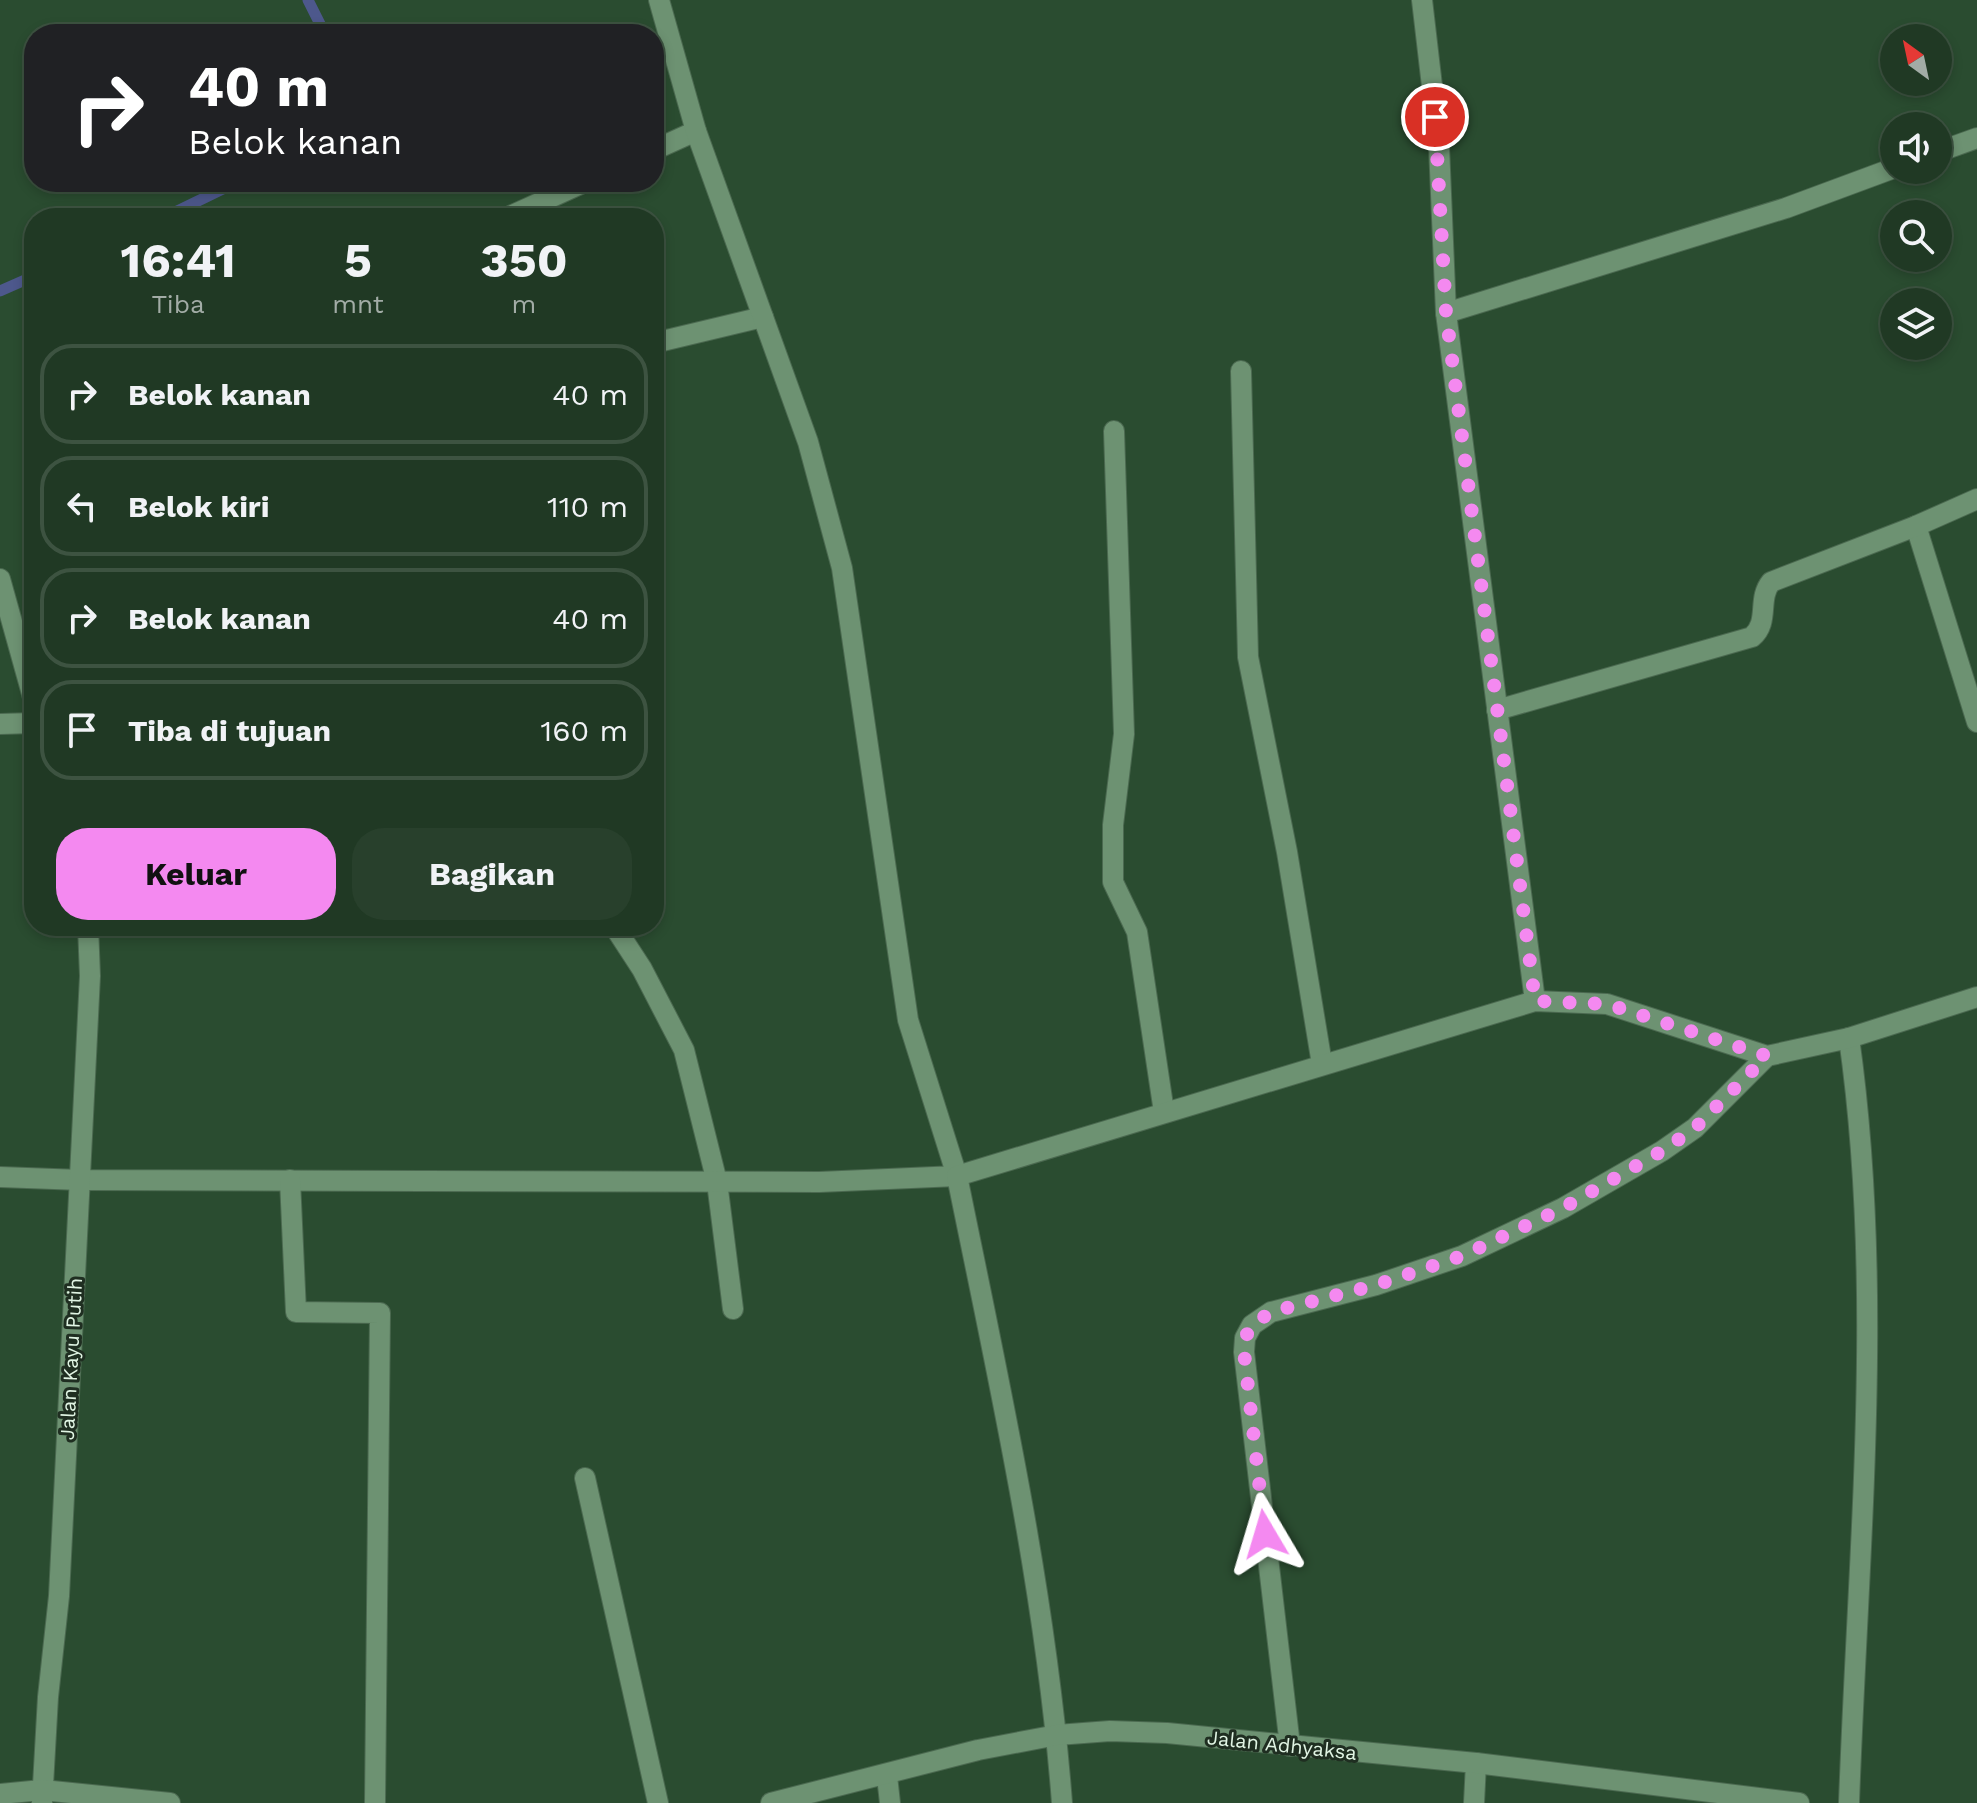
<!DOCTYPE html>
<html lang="id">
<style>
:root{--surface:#203924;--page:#28402c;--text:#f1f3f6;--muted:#a2aca6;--line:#3d5341;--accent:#f489f0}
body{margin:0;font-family:"Work Sans",sans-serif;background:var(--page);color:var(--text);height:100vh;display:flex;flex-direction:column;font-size:30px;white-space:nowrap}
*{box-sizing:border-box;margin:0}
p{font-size:26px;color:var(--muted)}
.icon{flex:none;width:44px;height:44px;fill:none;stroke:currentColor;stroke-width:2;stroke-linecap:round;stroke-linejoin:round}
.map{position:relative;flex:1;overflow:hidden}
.panel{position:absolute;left:24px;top:208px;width:640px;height:728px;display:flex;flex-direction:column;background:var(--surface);border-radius:32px;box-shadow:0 4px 12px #0003,0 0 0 2px var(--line)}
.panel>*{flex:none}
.banner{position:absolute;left:24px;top:24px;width:640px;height:168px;border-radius:32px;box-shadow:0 4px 12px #0003,0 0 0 2px var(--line);background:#202124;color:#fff;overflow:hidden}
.needle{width:52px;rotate:327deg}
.tools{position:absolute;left:1880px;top:24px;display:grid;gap:16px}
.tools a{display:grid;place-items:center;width:72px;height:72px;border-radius:50%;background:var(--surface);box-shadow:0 4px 12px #0003,0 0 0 2px var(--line);font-size:40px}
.pin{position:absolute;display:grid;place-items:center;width:68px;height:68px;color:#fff;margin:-34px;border:4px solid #fff;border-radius:50%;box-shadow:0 2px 8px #0007}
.me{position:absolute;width:88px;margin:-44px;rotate:353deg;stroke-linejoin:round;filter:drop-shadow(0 0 6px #0008)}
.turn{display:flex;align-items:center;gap:28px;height:168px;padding:0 32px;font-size:36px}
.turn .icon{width:104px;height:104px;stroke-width:2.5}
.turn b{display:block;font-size:56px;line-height:68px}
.eta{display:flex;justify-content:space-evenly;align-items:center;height:136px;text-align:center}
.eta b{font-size:48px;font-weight:700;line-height:56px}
.button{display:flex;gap:16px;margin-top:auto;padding:16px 32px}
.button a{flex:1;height:92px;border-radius:32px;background:var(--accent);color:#111;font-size:32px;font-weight:700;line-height:92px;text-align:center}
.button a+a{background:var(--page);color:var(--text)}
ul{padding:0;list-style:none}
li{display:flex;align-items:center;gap:24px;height:100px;margin:0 16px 12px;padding:0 16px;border:4px solid var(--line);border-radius:32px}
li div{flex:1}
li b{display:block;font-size:30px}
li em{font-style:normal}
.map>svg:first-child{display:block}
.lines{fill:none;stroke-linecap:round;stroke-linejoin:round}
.stream{stroke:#4d588c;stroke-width:11}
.street-casing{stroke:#4b6950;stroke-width:22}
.secondary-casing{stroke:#4b6950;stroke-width:22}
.street{stroke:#6d9272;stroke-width:20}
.secondary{stroke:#6d9272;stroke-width:20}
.route{stroke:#f489f0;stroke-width:14;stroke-dasharray:0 25.2}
.labels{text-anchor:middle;stroke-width:6;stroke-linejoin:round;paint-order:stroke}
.street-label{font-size:20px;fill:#e1f5e4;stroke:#1f2e21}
</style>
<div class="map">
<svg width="1977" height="1803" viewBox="0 0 1977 1803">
<rect width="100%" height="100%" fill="#2a4c30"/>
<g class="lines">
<g class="stream">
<polyline points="308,0 325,34"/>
<polyline points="163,218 237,182"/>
<polyline points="0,291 34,276"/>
</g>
<g class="street-casing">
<g id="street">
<polyline points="1422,0 1439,146 1446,313 1535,1001"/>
<polyline points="654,150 696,131"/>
<polyline points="1938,152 1977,138"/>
<polyline points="506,218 585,182"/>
<polyline points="1446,313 1786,208 1894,168"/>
<polyline points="654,343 763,317"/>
<polyline points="1241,371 1248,657 1287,852 1322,1064"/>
<polyline points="1114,431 1124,734 1113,825 1113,882 1137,932 1164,1112"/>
<polyline points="1916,526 1977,722"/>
<polyline points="0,579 34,701"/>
<path d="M1497,710L1752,637C1770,622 1757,599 1771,582L1916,526L1977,499"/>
<polyline points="0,724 34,723"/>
<polyline points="614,926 642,969 684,1050 717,1182 733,1309"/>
<path d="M1849,1038C1885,1292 1858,1548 1849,1803"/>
<polyline points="0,1177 81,1180 819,1182 957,1176 908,1020 842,568 808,442 696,131 659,0"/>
<polyline points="290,1180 296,1312 380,1313 375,1803"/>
<polyline points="585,1478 658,1803"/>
<polyline points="1290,1746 1244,1352 1245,1338 1252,1325 1271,1312 1376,1285 1462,1256 1563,1208 1662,1151 1695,1128 1767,1056"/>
<polyline points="887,1776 890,1803"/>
<polyline points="42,1803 48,1697 59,1596 90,976 88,926"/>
<path d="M1062,1803C1046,1591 999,1383 957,1176L1535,1001L1607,1004L1767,1056L1849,1038L1977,997"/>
<polyline points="1474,1803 1476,1763"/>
</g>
</g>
<g class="secondary-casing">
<g id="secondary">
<polyline points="0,1794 42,1790 170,1803"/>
<polyline points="771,1803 978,1750 1057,1735 1110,1731 1167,1733 1476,1763 1799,1803"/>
</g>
</g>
<use href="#street" class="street"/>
<use href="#secondary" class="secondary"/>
</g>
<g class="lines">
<polyline class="route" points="1265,1534 1244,1352 1245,1338 1252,1325 1271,1312 1376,1285 1462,1256 1563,1208 1662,1151 1695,1128 1767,1056 1607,1004 1535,1001 1446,313 1435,117"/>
</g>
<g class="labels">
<g class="street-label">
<text transform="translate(71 1359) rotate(-87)" y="7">Jalan Kayu Putih</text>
<text transform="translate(1282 1745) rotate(6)" y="7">Jalan Adhyaksa</text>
</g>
</g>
</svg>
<div class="tools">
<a><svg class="needle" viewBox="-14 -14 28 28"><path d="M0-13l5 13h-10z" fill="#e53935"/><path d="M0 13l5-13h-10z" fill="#a2aca6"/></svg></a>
<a><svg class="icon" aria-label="sound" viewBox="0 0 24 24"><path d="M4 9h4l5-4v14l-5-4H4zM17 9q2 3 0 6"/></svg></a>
<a><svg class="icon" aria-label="search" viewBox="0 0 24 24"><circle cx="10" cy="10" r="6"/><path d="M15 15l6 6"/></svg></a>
<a><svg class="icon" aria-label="layers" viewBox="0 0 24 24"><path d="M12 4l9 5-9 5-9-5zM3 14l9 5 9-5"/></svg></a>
</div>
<div class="pin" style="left:1435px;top:117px;background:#d93025"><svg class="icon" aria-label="arrive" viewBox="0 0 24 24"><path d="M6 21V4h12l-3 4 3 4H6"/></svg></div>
<svg class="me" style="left:1265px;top:1534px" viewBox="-20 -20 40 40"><path d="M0-17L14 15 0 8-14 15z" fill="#f489f0" stroke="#fff" stroke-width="4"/></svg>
<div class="banner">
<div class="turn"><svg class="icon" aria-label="right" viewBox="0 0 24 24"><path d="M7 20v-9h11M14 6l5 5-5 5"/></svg><div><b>40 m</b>Belok kanan</div></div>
</div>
<section class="panel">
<div class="eta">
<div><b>16:41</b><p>Tiba</p></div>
<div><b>5</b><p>mnt</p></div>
<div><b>350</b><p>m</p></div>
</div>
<ul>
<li><svg class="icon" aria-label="right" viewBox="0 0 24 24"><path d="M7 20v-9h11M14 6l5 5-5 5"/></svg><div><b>Belok kanan</b></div><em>40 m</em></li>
<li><svg class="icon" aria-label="left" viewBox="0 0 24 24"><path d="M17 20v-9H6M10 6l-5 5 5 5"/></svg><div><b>Belok kiri</b></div><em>110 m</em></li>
<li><svg class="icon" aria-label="right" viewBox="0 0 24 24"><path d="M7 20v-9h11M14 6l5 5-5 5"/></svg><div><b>Belok kanan</b></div><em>40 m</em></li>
<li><svg class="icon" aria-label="arrive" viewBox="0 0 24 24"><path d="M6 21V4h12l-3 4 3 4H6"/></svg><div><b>Tiba di tujuan</b></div><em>160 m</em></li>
</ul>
<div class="button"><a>Keluar</a><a>Bagikan</a></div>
</section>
</div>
